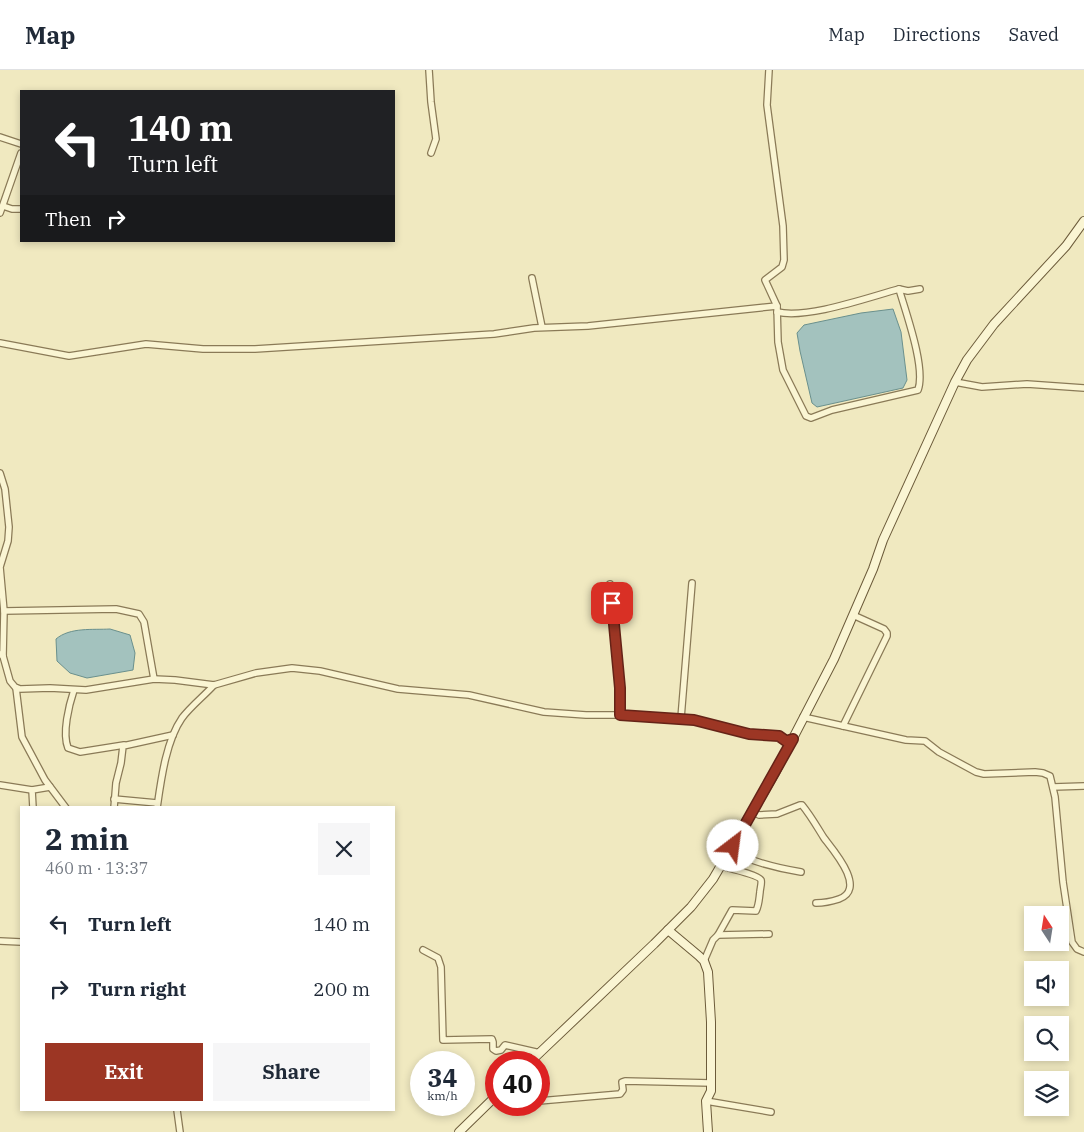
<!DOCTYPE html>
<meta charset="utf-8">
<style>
:root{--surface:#fff;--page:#f6f6f7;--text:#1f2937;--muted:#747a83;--line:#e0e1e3;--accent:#9c3624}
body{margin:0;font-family:"IBM Plex Serif",serif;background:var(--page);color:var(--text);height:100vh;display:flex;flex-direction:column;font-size:19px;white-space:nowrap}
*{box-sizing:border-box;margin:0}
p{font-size:16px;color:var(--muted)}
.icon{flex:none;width:28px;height:28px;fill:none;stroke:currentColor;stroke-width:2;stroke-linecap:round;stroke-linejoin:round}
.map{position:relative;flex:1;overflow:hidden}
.panel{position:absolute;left:20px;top:736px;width:375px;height:305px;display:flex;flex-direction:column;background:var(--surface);border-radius:0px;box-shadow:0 2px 8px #0003}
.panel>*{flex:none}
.hud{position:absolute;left:20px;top:20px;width:375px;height:152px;border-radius:0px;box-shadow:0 2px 8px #0003;background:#202124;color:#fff;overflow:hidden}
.needle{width:32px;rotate:348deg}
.fabs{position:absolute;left:1024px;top:836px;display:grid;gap:10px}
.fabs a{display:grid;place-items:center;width:45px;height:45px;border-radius:0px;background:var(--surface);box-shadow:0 2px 8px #0003;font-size:25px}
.speed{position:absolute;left:410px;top:981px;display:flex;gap:10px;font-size:25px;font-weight:700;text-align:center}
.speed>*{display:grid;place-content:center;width:65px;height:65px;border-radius:50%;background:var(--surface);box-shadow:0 2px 8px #0003;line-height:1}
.speed small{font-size:12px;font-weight:400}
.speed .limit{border:8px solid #d22;background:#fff;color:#111}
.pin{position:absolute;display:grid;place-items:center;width:42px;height:42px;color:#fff;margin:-21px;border-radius:10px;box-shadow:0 2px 8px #0006}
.me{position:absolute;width:55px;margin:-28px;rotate:30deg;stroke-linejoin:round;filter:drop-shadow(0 0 4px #0008)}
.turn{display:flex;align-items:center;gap:18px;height:105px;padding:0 25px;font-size:22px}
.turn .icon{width:65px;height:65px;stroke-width:2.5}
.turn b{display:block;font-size:35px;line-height:42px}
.then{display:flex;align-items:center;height:48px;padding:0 25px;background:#0003;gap:10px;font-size:19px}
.round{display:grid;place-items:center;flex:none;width:52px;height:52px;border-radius:0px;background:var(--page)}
.headline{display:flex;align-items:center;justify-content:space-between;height:85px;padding:0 25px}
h1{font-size:30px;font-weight:700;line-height:38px}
.primary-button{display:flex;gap:10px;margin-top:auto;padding:10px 25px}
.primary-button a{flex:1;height:58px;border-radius:0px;background:var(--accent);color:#fff;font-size:20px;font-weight:700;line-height:58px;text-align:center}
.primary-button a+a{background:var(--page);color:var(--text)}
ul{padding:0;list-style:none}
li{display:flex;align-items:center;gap:15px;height:65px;padding:0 25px}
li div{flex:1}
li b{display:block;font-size:19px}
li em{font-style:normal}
header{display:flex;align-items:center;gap:30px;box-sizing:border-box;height:70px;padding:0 25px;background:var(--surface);border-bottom:1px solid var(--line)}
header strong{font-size:24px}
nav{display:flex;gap:28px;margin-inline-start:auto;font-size:18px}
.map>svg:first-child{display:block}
.water{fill:#a3c2be;stroke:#6a908d}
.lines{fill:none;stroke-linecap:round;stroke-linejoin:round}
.street-casing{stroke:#8a7a57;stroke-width:8}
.secondary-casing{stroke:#6c5b3a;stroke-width:10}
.street{stroke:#faf5d3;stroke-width:5.5}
.secondary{stroke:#faf5d3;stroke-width:8}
.route-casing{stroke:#652317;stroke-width:12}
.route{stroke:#9c3624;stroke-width:9}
</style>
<header>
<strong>Map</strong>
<nav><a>Map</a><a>Directions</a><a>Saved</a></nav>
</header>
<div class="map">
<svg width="1084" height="1062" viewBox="0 0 1084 1062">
<rect width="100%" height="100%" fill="#f0e9c0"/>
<g class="water">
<polygon points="893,239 901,262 907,310 903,318 817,337 812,333 800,281 797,263 804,255 861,243"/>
<path d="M110,559L130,565L135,583L133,600L87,608L70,603L57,591L56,569C70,557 93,560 110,559Z"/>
</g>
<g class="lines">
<g class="street-casing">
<g id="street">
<polyline points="429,0 431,32 436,69 431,83"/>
<path d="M769,0L767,35L783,156L784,190L782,197L765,210L777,236L778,272L783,300L806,346L811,348L832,340L918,320C926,298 906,243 899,219"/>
<polyline points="0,67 21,74"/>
<polyline points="3,136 12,139 21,139"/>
<polyline points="0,143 21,83"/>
<polyline points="532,208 542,257"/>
<path d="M777,242C808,249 866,228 899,219L908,221L920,219"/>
<polyline points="0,273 69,286 146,274 203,279 255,279 494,264 534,258 588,256 777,236"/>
<polyline points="955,312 982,317 1027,314 1084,318"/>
<polyline points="0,403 5,419 9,457 8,471 0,497 4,541 3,586"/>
<polyline points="610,514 620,618 620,645"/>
<polyline points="4,541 116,539 139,544 144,552 154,609"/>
<polyline points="0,584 3,586 10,611 15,617 20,619 50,618 86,620 154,609 175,610 214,615 256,603 292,598 320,601 398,619 469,625 544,642 586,645 620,645 694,650 749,664 779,667 786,671 793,669"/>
<polyline points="16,618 22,667 45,710 66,738"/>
<path d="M74,620C69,635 62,663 68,678L80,682L124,675"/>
<polyline points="803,647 906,670 925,671 939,682 976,702 984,704 1035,702 1043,703 1050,706 1055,727 1063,812 1072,872 1077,879 1084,882"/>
<polyline points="681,648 692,513"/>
<polyline points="843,656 887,566 887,563 884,559 853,545"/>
<polyline points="0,715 32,720"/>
<polyline points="1053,717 1084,716"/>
<polyline points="114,729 157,733"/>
<polyline points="33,738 32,720 50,717"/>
<polyline points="114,738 116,713 121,693 123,676 173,665"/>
<path d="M157,738C161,710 166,671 182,648C191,636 204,626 214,615"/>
<path d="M753,742L759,745L777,744L800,735H802C811,746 817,757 824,768C834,781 867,819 839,829C830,832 825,833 816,833"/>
<path d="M730,781C753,792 776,798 801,802"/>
<path d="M718,865L732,840L756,841C759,835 759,829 760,822C760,819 762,813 761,810C759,805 728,798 721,796"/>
<polyline points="0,871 21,872"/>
<polyline points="423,880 438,888 441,897 443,970 492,969 493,972 493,979 496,981 501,980 505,975 540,983"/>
<polyline points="704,891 713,870 718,865 769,864"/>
<polyline points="539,1031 620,1024 623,1020 622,1012 625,1011 711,1013"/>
<polyline points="706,1031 771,1042"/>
<polyline points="177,1040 180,1062"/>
</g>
</g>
<g class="secondary-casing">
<g id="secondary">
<polyline points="668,860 699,886 704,891 708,902 711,952 711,1021 706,1031 708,1062"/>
<polyline points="530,992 654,874 691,837 713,809 775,703 834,589 873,499 883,470 955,312 967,290 994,254 1066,176 1084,151"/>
<polyline points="459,1062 496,1026"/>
</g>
</g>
<use href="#street" class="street"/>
<use href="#secondary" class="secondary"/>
</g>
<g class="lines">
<g class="route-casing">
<polyline id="route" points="612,533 620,618 620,645 694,650 749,664 779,666 786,671 793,669 733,776"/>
</g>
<use href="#route" class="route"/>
</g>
</svg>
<div class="fabs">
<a><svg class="needle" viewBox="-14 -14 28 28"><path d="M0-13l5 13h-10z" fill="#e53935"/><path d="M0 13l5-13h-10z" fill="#747a83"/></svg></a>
<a><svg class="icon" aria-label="sound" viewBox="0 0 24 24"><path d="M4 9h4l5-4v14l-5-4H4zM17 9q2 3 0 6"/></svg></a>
<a><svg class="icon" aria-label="search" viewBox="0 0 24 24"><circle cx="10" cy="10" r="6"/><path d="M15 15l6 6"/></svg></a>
<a><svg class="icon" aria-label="layers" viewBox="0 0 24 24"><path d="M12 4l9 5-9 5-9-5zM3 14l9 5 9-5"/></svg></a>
</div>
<div class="speed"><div>34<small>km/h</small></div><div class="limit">40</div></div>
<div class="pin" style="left:612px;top:533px;background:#d93025"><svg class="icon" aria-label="arrive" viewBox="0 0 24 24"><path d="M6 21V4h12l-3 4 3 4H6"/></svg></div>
<svg class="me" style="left:733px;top:776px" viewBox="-20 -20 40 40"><circle r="19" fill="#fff"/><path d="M0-13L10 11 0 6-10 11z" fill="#9c3624"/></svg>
<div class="hud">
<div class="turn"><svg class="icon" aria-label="left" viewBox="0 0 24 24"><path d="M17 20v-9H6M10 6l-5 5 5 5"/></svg><div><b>140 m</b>Turn left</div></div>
<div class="then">Then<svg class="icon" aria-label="right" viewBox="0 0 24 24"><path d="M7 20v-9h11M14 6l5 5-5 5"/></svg></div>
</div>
<section class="panel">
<div class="headline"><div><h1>2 min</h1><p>460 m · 13:37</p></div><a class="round"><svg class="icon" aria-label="close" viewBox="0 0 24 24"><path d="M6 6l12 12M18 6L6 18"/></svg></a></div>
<ul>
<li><svg class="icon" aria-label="left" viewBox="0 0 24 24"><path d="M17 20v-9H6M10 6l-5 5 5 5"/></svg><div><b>Turn left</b></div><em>140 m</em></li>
<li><svg class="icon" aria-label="right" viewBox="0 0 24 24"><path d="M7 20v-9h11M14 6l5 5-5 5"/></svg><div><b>Turn right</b></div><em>200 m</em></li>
</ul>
<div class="primary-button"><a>Exit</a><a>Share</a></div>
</section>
</div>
